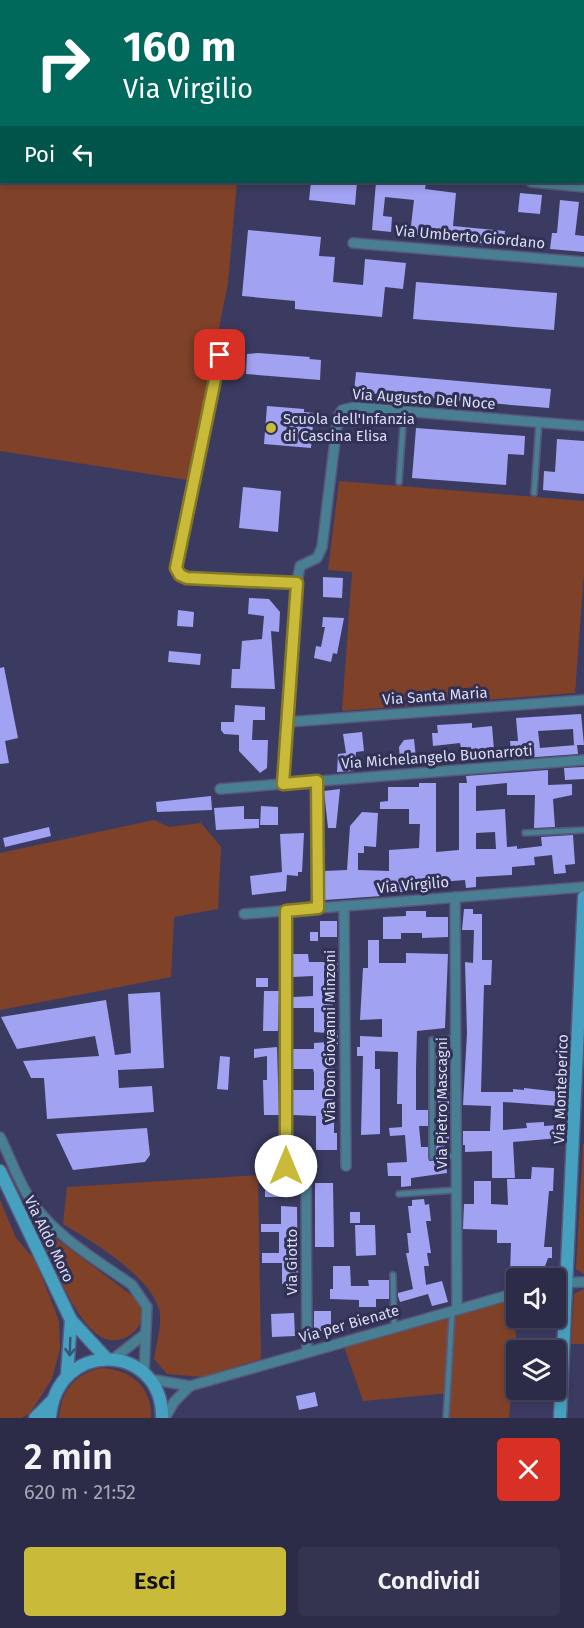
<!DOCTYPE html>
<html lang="it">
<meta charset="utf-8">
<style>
:root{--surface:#2c2c49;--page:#343450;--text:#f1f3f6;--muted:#a6a7b4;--line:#484861;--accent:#c9ba3a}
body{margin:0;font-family:"Fira Sans",sans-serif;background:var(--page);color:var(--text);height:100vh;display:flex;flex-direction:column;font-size:22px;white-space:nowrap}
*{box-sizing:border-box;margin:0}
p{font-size:20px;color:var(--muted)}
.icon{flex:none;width:33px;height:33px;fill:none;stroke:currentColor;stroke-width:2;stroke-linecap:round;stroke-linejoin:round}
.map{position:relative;height:1418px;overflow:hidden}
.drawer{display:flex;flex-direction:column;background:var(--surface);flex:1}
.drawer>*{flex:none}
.guide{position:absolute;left:0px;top:0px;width:585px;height:183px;box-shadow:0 3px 9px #0003,0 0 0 2px var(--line);background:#00695c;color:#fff;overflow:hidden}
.buttons{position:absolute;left:506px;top:1268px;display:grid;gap:12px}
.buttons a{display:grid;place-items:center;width:60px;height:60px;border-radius:6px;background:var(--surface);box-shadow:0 3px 9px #0003,0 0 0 2px var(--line);font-size:30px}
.pin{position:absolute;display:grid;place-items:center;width:51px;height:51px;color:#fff;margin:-26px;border-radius:12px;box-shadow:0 3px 9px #0006}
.me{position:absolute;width:66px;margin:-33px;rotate:0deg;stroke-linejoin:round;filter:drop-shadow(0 0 4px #0008)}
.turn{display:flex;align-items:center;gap:21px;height:126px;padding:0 24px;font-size:27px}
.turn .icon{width:78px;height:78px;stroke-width:2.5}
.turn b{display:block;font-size:42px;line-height:51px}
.then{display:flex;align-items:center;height:57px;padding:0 24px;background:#0003;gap:12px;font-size:22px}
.round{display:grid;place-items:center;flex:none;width:63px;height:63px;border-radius:6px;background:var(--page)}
.summary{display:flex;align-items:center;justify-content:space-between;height:102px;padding:0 24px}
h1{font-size:36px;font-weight:600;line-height:45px}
.primary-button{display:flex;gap:12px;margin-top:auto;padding:12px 24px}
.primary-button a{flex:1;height:69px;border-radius:6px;background:var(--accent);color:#111;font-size:24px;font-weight:600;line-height:69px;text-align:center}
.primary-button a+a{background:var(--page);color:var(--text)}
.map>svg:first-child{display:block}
.green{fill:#7f4229}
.building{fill:#a1a2f2;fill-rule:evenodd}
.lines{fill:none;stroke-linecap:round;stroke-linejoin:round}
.lane-casing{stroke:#58587b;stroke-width:8}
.street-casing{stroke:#58587b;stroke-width:12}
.secondary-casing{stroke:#58587b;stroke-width:15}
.lane{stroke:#497f92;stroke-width:4.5}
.street{stroke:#497f92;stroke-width:9}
.secondary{stroke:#45a1bf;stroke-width:12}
.oneway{stroke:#375375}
.route-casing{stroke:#837926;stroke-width:15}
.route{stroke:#c9ba3a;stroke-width:10}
.poi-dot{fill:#c9ba3a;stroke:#313155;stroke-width:2}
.labels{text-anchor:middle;stroke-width:6;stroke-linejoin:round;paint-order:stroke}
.street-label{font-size:15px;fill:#dbdcf4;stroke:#313155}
.poi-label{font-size:15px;fill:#dbdcf4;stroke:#313155;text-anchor:start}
</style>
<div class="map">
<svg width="584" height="1418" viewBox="0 0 584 1418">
<rect width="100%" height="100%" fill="#3b3b61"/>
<g class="green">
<polygon points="0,0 584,0 584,59 584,2 2,2 2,182 237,182 228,283 188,480 0,451"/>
<polygon points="339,481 584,501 584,572 575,693 342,711 352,572 328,570"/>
<polygon points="154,820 169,827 201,823 221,847 218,909 174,917 171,977 0,1010 0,853"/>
<polygon points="583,1144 584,1144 584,1274 576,1269"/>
<path d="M258,1175L261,1359L203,1377L167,1374L154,1359C156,1345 163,1322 159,1309C150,1276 92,1241 63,1224L67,1187Z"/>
<polygon points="0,1200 16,1238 35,1260 49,1295 59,1321 60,1349 52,1379 30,1413 22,1418 0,1418"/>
<path d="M31,1213L55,1238L134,1297C136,1301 140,1305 141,1309C147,1333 115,1349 98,1335C69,1313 47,1247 31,1213Z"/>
<polygon points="584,1289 584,1344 571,1344 574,1294"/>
<polygon points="514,1299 516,1339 509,1418 449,1418 450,1393 363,1401 344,1346"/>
<path d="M100,1368C130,1369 152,1386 151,1418H59C61,1391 74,1375 100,1368Z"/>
</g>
<g class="building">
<polygon points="311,182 357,182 355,205 309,200"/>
<polygon points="376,182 426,183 425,189 456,193 453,226 505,231 503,246 410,234 414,200 385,197 383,216 392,217 391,232 372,230"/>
<polygon points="520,193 542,195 540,214 518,212"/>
<polygon points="560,200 579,202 575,235 584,236 584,252 550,249 552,233 557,233"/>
<polygon points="248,230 321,237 319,256 335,257 333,282 363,285 365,259 406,263 403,289 385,287 382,317 295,309 295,301 242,296"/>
<polygon points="416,282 557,293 554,330 413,319"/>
<polygon points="258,353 310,357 309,359 321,360 320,380 246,374 247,354"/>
<polygon points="356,372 551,389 549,408 354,392"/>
<polygon points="267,406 304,409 304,412 314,413 311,448 264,444"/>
<polygon points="416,428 525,436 524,455 508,454 506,485 412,478"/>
<polygon points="557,439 584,441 584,494 543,490 544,471 555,472"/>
<polygon points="243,487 281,491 278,532 239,528"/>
<polygon points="323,577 343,578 342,598 323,597"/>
<polygon points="249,598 269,599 280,612 279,632 271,631 275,689 231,688 232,669 240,669 242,641 262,639 264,616 248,614"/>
<polygon points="178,610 194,612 193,627 177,626"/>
<polygon points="323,617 344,618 337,654 333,653 331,662 314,658 316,646 321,647 325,627 322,627"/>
<polygon points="169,651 201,654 200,665 168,662"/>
<polygon points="4,667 18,738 5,741 9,763 0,764 0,668"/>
<polygon points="235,705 265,707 265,720 253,720 252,740 268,740 267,768 260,773 239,751 239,735 224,734 221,730 221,722 234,722"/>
<path d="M581,714L584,745H577L578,754L496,760L495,752L511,750L510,741H518L516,718ZM573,729L574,745H576L540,748L538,731Z"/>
<polygon points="472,723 472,728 492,726 494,750 471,752 471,747 461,748 460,743 433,746 432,733 438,733 437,725"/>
<polygon points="362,732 364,751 356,752 354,771 337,772 338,754 346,753 343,734"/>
<polygon points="414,739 416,758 400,760 399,747 404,740"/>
<polygon points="584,767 584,779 565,780 564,768"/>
<path d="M548,770V785L572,784V795L553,799L555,827L534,828L535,795H507V783L476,786V811L505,809L507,847L517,846V849L542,846L541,837L573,835L575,864L565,865L566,873L554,874L552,855L534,857L535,865L512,867V875L476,877V887L466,888L465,880L414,884L415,892H381V896L325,900L324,871L347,870L350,826L362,812L378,813L376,847L364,846V853H358V870L389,871V850L419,848L420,824H409V809H380V802L388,801V787H419V783H436V852L459,850V783H467L466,776ZM495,832L496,849H476V833Z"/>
<polygon points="340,789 336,828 328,828 324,791"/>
<polygon points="211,796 212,810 157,812 156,802"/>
<polygon points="244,806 244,819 259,819 259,828 216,830 214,808"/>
<polygon points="261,806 278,807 278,825 260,825"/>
<polygon points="49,827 51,836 5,847 3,838"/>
<polygon points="304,833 302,872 298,872 298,876 287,875 286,891 252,895 250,876 282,872 280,834"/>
<polygon points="464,909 473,909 473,914 482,914 482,960 492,960 491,985 484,985 481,1092 513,1092 513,1089 524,1090 524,1088 560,1092 559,1106 503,1102 503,1130 527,1128 526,1123 544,1122 544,1126 558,1125 559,1138 513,1142 515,1178 492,1178 492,1151 465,1152 465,1145 463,1145 463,1131 490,1131 491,1106 463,1105 467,1033 465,962 473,963 474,930 462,930"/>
<polygon points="406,911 426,911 426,917 448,917 448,937 422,938 422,933 401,933 401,939 383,939 383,917 406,916"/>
<rect x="320" y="921" width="17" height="16"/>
<rect x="310" y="932" width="8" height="9"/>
<polygon points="368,940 379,940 379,963 406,963 406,953 448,954 445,1028 417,1031 416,1068 416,1110 428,1110 428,1126 419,1126 421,1147 428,1147 429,1161 446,1161 447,1173 411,1178 411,1186 401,1187 401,1176 388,1176 387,1163 407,1162 405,1135 390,1136 389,1128 402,1127 402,1104 397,1104 398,1052 375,1051 375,1069 380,1069 380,1134 361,1135 363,1056 357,1056 357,1047 360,1047 360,1036 382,1037 382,1019 360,1020 363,968 368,968"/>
<polygon points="293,954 308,954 309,962 326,962 326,955 337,954 338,975 332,976 333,1009 326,1009 327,1033 314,1032 314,1008 293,1008 293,997 313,996 313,976 293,977"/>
<rect x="256" y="978" width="12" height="9"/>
<polygon points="264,991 279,991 278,1031 263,1031"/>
<polygon points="160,992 164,1068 118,1070 119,1088 152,1086 154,1112 47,1119 44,1078 31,1078 23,1061 99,1056 95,1036 17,1049 1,1017 106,1000 115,1055 131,1053 128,994"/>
<polygon points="329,1030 338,1030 338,1044 334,1044 332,1117 334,1117 334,1133 337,1133 337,1150 316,1150 316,1116 293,1115 293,1090 314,1090 314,1073 313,1069 293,1069 293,1049 314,1049 314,1043 329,1042"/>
<polygon points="447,1043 447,1058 436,1058 436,1044"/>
<polygon points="277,1047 279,1115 264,1115 263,1080 267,1080 267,1056 254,1058 254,1049"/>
<polygon points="220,1056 230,1057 228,1090 217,1089"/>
<polygon points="439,1086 449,1086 449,1144 445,1144 445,1152 436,1152"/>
<polygon points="147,1128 150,1155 145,1162 73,1170 56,1134"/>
<polygon points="293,1146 311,1146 310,1166 305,1164 300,1167 299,1182 292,1182"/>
<polygon points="532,1167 554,1168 553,1191 549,1191 544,1247 552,1247 552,1258 548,1258 544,1269 528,1269 528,1275 510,1274 511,1243 497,1243 497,1230 463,1229 464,1204 474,1204 474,1181 491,1181 491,1204 508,1205 507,1179 531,1179"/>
<rect x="265" y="1175" width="21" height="22"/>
<polygon points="315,1183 333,1183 334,1247 315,1247"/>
<polygon points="424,1199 425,1205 429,1204 431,1221 426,1221 431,1253 427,1253 429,1266 424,1266 426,1285 442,1281 448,1302 432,1306 428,1294 400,1302 398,1296 398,1293 413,1289 406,1253 409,1253 407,1233 411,1233 408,1206 412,1206 412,1200"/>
<polygon points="281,1206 297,1207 298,1283 282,1284 282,1263 262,1263 262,1253 279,1253 279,1232 261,1232 261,1224 281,1224"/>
<rect x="350" y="1212" width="10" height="11"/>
<polygon points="355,1225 375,1225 376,1255 356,1256"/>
<polygon points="333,1266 350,1266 351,1286 369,1286 368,1280 389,1280 389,1299 376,1299 376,1307 359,1307 359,1300 330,1299 330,1289 333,1289"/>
<rect x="314" y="1311" width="17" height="20"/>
<polygon points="294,1313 295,1336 272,1337 271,1314"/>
<polygon points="315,1392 318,1406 299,1410 296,1396"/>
</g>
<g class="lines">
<g class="lane-casing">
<g id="lane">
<polyline points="399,482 404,411"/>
<polyline points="534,493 539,422"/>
<polyline points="525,833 584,830"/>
<polyline points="457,1038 432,1040 432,1157 458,1156"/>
<polyline points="399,1194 456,1190"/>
<polyline points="393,1275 394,1327"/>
<polyline points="446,1418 452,1313"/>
</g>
</g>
<g class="street-casing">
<g id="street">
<polyline points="531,182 584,187"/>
<polyline points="353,243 584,262"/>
<polyline points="220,355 176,568 180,575 187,578 297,583 283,784"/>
<polyline points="297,583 300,566 317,558 322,547 338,416 342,410 355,407 584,426"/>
<polyline points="288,722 584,700"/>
<polyline points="317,781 318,908"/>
<polyline points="220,789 584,760"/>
<polyline points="455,897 457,1308"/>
<polyline points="344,906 346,1166"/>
<polyline points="244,914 584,887"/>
<path d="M0,1137C10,1157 18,1180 30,1199C54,1236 97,1260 132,1285L147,1307L144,1373"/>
<polyline points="286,1166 286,911"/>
<polyline points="306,1171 307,1352"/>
<polyline points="555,1283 584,1282"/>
<polyline points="113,1359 145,1334"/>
<polyline points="149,1379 190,1386 516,1293"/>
<polyline points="165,1418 174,1402 190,1386"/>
</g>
</g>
<g class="secondary-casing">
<g id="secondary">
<polyline points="0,1171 71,1320 106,1358"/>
<polyline points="67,1374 71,1320"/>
<polyline points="35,1418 51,1402"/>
<path d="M50,1418C56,1338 163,1342 162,1418"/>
<polyline points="560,1418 584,897"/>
</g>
</g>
<use href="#lane" class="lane"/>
<use href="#street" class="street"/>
<use href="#secondary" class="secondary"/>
</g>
<defs><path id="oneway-shaft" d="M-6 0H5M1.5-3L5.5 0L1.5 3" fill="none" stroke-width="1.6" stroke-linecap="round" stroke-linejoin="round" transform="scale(1.5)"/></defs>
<use class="oneway" href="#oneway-shaft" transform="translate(70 1347) rotate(92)"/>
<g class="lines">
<g class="route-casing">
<polyline id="route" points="220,355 176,568 180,575 187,578 297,583 283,784 317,781 318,908 286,911 286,1166"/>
</g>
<use href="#route" class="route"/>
</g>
<circle class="poi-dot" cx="271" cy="428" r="6"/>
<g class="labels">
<g class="street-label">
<text transform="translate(470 237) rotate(5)" y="5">Via Umberto Giordano</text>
<text transform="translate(424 399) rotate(4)" y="5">Via Augusto Del Noce</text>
<text transform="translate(435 696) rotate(-4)" y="5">Via Santa Maria</text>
<text transform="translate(437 757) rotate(-4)" y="5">Via Michelangelo Buonarroti</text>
<text transform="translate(413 885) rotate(-5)" y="5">Via Virgilio</text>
<text transform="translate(330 1036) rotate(-90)" y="5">Via Don Giovanni Minzoni</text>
<text transform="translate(561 1089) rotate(-88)" y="5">Via Monteberico</text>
<text transform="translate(442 1103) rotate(-90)" y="5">Via Pietro Mascagni</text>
<text transform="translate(49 1239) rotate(64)" y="5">Via Aldo Moro</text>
<text transform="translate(292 1262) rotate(-90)" y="5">Via Giotto</text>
<text transform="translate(349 1324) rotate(-16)" y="5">Via per Bienate</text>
</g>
<g class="poi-label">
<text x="283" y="424">Scuola dell'Infanzia<tspan x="283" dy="17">di Cascina Elisa</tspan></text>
</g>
</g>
</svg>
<div class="buttons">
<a><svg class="icon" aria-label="sound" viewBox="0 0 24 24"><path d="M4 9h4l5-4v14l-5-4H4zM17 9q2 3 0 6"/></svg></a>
<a><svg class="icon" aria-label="layers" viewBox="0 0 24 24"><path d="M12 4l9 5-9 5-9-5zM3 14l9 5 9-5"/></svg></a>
</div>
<div class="pin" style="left:220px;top:355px;background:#d93025"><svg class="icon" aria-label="arrive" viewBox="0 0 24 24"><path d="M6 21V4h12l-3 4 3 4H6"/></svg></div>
<svg class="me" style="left:286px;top:1166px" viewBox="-20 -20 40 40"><circle r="19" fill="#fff"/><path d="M0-13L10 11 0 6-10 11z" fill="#c9ba3a"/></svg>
<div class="guide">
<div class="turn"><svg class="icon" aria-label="right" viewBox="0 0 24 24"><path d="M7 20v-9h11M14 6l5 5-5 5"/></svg><div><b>160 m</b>Via Virgilio</div></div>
<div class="then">Poi<svg class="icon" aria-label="left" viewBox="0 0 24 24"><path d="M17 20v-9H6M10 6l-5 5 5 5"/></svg></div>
</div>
</div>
<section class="drawer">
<div class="summary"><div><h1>2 min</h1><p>620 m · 21:52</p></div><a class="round" style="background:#d93025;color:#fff"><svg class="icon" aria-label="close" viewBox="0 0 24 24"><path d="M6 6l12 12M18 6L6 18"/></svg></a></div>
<div class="primary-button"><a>Esci</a><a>Condividi</a></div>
</section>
